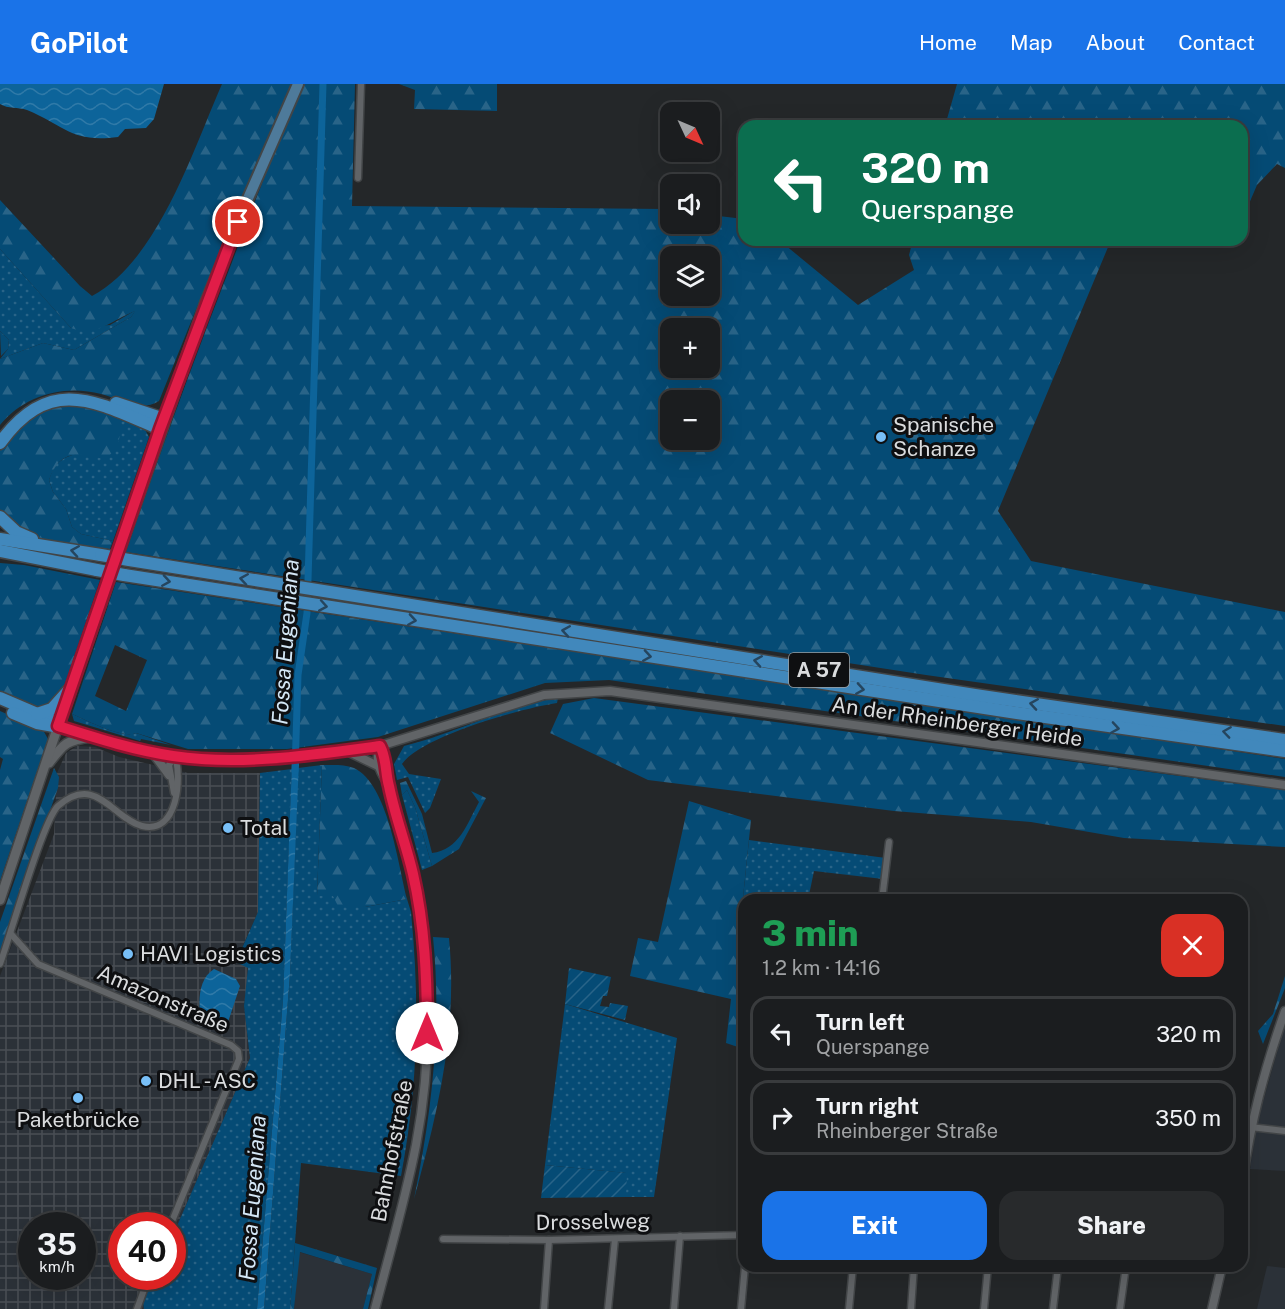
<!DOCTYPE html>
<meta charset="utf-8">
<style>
:root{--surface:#1b1d1f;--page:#282a2c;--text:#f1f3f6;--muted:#a0a2a4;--line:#393b3d;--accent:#1a73e8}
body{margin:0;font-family:"Public Sans",sans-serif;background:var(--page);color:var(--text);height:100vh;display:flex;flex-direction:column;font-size:22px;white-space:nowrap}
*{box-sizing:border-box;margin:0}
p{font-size:20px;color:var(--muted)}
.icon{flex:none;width:33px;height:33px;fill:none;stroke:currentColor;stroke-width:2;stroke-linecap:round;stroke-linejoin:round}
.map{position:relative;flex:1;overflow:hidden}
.drawer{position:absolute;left:738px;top:810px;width:510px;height:378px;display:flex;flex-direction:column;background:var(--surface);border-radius:18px;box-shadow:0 6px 24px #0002,0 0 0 2px var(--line)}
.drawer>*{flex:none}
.hud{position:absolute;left:738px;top:36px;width:510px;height:126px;border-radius:18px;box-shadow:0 6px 24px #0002,0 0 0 2px var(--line);background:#0b6e4f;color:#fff;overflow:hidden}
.needle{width:39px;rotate:134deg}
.tools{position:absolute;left:660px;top:18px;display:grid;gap:12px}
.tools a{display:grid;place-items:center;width:60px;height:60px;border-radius:12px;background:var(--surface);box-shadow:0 6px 24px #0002,0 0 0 2px var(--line);font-size:30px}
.speed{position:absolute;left:18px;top:1128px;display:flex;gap:12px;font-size:30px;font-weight:700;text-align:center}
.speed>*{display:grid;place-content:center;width:78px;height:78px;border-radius:50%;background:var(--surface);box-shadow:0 6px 24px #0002,0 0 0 2px var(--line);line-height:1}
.speed small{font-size:15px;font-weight:400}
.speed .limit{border:9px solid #d22;background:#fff;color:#111}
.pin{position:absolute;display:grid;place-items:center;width:51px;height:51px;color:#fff;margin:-26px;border:3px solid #fff;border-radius:50%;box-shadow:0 2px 6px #0007}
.me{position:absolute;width:66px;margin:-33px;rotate:0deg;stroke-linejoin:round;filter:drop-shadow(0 0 4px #0008)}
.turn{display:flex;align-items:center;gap:21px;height:126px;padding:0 24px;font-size:27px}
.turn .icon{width:78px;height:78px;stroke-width:2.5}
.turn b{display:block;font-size:42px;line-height:51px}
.round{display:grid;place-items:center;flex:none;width:63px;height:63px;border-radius:18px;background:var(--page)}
.overview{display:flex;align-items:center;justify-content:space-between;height:102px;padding:0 24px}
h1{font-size:36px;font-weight:800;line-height:45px;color:#1e9e55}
.action{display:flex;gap:12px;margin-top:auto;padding:12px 24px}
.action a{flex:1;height:69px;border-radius:18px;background:var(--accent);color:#fff;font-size:24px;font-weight:800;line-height:69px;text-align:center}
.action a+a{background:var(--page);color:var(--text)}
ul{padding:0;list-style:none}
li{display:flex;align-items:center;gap:18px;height:75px;margin:0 12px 9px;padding:0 12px;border:3px solid var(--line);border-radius:18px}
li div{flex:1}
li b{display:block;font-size:22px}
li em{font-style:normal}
header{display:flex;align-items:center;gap:36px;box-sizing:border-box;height:84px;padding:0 30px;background:var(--accent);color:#fff}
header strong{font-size:28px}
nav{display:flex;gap:33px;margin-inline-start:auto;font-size:21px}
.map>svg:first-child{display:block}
.built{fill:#2b3138}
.industrial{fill:url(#industrial-grid);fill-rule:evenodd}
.grass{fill:url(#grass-dots)}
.forest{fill:url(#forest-firs);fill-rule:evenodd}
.garden{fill:url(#garden-furrows)}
.water{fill:url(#water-waves)}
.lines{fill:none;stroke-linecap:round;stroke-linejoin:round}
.canal{stroke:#0d649a;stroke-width:7}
.minor-casing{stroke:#424547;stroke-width:9}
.tertiary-casing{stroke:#424547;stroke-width:11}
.secondary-casing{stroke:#424547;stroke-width:12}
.primary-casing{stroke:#424547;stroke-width:14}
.motorway-casing{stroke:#424547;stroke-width:15}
.minor{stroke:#616467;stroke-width:6}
.tertiary{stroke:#616467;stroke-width:8}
.secondary{stroke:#616467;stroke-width:9}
.primary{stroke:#4e7a9a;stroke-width:10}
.motorway{stroke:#4188bc;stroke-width:12}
.motorway-bridge-casing{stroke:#424547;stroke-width:15;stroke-linecap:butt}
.motorway-bridge{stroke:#4188bc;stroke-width:12}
.oneway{stroke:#25455e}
.route-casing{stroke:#92132f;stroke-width:15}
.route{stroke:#e11d48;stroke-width:10}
.poi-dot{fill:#78bff7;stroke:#0e0f11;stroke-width:2}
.labels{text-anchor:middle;stroke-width:6;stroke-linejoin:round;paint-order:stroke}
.shield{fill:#0e0f11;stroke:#9d9ea0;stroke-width:1.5}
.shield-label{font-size:20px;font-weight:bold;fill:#dadcde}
.poi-label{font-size:21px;fill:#dadcde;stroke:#0e0f11;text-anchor:start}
.street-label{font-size:21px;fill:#dadcde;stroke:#0e0f11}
.water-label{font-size:22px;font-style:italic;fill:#d4e7f6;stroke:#0e0f11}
</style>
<header>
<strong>GoPilot</strong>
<nav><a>Home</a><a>Map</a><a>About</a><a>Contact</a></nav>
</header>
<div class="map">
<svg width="1285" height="1225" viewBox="0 0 1285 1225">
<defs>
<pattern id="industrial-grid" width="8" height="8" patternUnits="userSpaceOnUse" patternTransform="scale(1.5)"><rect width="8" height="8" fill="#2b3138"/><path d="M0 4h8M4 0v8" fill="none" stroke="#494e54"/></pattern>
<pattern id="grass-dots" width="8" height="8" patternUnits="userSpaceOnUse" patternTransform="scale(1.5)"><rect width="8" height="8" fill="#054b75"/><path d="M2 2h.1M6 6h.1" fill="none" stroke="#296488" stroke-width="1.8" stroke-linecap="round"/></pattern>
<pattern id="forest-firs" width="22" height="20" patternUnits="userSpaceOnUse" patternTransform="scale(1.5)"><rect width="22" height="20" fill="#054b75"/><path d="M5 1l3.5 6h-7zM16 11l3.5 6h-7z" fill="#296488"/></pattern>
<pattern id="garden-furrows" width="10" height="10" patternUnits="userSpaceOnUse" patternTransform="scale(1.5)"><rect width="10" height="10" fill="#054b75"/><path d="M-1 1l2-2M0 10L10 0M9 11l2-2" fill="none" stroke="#296488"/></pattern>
<pattern id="water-waves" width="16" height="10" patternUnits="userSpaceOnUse" patternTransform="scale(1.5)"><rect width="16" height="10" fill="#0d649a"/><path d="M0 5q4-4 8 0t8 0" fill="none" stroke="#307aa8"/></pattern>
</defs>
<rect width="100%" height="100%" fill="#242729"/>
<g class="built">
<polygon points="1285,940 1285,1087 1250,1085 1257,1039"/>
<polygon points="299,1168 372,1190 363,1225 294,1225"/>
<polygon points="1267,1182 1285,1184 1285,1225 1257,1225"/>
</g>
<path class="industrial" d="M77,662L95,663L119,673L188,689H260L258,828L236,877L249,884L244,922L250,974L173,1151L172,1142H122V1192L154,1193L143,1219L144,1225H0V892L54,750L57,689L66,669ZM32,1142H82V1192H32Z"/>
<g class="grass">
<polygon points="0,165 71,244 110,241 136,226 131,233 74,266 43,259 0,275 8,265 9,256 0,247"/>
<path d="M116,330L143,342L149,353L113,457L81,450L72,443L66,425L53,408L49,396C55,378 63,372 82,369Z"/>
<path d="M558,614L557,619C523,624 421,652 402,680L409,690L441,695L430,724L425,729L408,693L397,696L394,680L404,662C457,649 504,622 558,614Z"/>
<path d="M72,630C86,636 122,655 136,649L171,661L141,655L140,657L74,637Z"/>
<path d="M322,681L317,812H333L365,823L407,815L411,828C420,920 418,1002 401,1092L301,1079L290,1225H264L290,890L298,684Z"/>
<polygon points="292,685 283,916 257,1225 144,1225 143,1219 154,1193 172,1192 173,1151 250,974 244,922 248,884 236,878 258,828 260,689"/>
<polygon points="407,706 415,723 432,782 422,786 402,711"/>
<polygon points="749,756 886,774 883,795 814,787 808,816 744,816 744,853 739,852"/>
<polygon points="565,920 677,954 654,1113 626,1113 626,1089 545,1081"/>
</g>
<g class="forest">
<path d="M222,0H291L241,114L159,317C139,329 121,315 101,310C65,300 24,311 0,341V275L43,259L74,266L131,233L135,227C112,236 97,253 71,244L0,165V116L80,202L92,212C158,177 193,66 222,0Z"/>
<path d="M305,0H355L352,122L665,125L670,126V140H710V131L744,135V156H779L858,221L914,186L909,171L913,156H1111L998,427L1031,477L1285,528V642L926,591L126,468C160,369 196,270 234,173C256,114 278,56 305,0ZM670,172H710V212H670ZM670,244H710V284H670ZM670,316H710V356H670Z"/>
<polygon points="399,0 497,0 497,27 414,25 415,6"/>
<polygon points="957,0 1285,0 1285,84 1277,80 1257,101 1242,136 1242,42 945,42"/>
<polygon points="0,247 9,256 8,265 1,272"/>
<path d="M68,319L116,330C122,349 122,365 104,375C76,368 60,366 49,396L53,408L66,425L72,443L81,450L113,457L110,465C76,461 20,460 0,426C0,411 0,380 0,365C9,339 44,326 68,319Z"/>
<polygon points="0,479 24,481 100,496 63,606 57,617 42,626 0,611"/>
<path d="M116,498L1285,675V693L609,596L545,599L378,653L287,665H188L136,649C122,655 86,636 72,630ZM115,561L147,576L126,627L95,612Z"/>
<polygon points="594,614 1285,706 1285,763 1124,754 1031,738 894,727 648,696 550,649 563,620"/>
<polygon points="0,627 43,646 48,655 0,797 0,686 3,675 0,673"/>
<path d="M322,681C332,681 344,680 354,684C388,700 398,780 407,815L365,823L338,822L333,812H317Z"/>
<polygon points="54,684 59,693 58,704 0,868 0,838"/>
<path d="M406,697L422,730L432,769C459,766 467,740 479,718L471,707L486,714L459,765L432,782L415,723L407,706L402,711L400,699Z"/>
<polygon points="689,717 751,736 739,852 744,853 744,965 726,959 731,915 630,892 638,854 658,858"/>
<path d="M433,853L449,854C458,946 438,1027 414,1115C432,1027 442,943 433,853Z"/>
<polygon points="1285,892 1285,904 1263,960 1258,947 1273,930"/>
<polygon points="295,1159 377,1184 368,1225 363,1225 372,1190 300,1168 294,1225 290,1225"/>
</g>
<g class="garden">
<polygon points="569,884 611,893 607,912 603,912 600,922 609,923 610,919 628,922 625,936 565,920"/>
<polygon points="545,1081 627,1089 626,1113 541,1114"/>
</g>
<g class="water">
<path d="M0,0H164L154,35L146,44L125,45L118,53C71,59 66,42 27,26C18,23 8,25 0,20Z"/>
<polygon points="299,677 290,890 264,1225 257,1225 283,916 292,678"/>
<path d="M214,885L236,895L240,902L226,944L220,946L201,935C198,918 198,895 214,885Z"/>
</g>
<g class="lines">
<polyline class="canal" points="295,687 298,591 307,529 323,0"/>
<g class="minor-casing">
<g id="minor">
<polyline points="358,94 361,0"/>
<polyline points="174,709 169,681 175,672"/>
<polyline points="882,816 889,758"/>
<polyline points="11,850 38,880 231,961 238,967 239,975 170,1142"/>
<path d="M0,880C10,853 43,736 58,722C96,689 112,734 142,742C178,751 182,694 175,672"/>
<polyline points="1250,1043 1285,1047"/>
<polyline points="443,1155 549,1156 744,1151"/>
<polyline points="137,1225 149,1192"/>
<polyline points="544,1225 549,1156"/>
<polyline points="608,1225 615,1155"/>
<polyline points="674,1225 680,1152"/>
<polyline points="741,1225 745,1182"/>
<polyline points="849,1225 853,1182"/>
<polyline points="911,1225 914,1182"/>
<polyline points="984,1225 988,1182"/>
<polyline points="1053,1225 1058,1182"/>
<polyline points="1120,1225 1126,1182"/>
</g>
</g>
<g class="tertiary-casing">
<g id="tertiary">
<polyline points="58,642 119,661 175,672 209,675 279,673 380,662 544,611 610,607 1285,701"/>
<path d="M380,662C375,676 379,686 387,698"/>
<polyline points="347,667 378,682"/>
<polyline points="152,668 169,691"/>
<path d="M1242,1099C1251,1036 1264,987 1285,927"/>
<path d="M375,1225C389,1171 405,1117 416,1061C437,950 430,832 395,724C389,705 389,678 380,662"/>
<polyline points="1212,1225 1222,1182"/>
</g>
</g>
<g class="secondary-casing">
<g id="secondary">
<path d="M49,679C64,659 67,656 92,653"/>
<polyline points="0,816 58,642"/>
</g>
</g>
<g class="primary-casing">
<polyline id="primary" points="58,642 206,218 246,119 298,0"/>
</g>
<g class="motorway-casing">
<g id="motorway">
<polyline points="116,319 164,335"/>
<path d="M0,359C50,289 97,318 160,345"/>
<polyline points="0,433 16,448 32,455"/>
<polyline points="0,455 101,471"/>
<polyline points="0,467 97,486"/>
<polyline points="129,476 975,611 1285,656"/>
<polyline points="124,491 1017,629 1285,667"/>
<polyline points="0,614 49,635 58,642"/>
<polyline points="13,629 37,639 54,642"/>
<polyline points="37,630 52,625 69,606"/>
</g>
</g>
<use href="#minor" class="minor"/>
<use href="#tertiary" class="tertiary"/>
<use href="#secondary" class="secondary"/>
<use href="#primary" class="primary"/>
<use href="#motorway" class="motorway"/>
<g class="motorway-bridge-casing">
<g id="motorway-bridge">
<polyline points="101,471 129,476"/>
<polyline points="97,486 124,491"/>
</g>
</g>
<use href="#motorway-bridge" class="motorway-bridge"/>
</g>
<defs><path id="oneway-chevron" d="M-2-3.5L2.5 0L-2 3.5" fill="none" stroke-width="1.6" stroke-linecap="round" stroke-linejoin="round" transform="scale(1.5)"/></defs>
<g class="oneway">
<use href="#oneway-chevron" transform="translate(75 467) rotate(-171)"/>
<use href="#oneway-chevron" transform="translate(244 495) rotate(-171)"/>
<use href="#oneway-chevron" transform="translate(166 497) rotate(9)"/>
<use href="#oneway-chevron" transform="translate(323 522) rotate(10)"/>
<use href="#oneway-chevron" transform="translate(412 536) rotate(9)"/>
<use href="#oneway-chevron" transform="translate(566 547) rotate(-171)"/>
<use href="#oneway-chevron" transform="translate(647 572) rotate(9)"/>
<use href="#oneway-chevron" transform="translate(758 577) rotate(-171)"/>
<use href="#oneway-chevron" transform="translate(860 605) rotate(9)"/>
<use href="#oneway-chevron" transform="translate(1034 620) rotate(-171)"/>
<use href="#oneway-chevron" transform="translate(1115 644) rotate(9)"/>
<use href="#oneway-chevron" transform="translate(1227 648) rotate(-172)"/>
</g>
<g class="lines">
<g class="route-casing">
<path id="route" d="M238,138L160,345L58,642C96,654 133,666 173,672C241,682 313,671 380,662C387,675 385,688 389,702C395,732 406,760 413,790C425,842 427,896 427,949"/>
</g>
<use href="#route" class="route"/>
</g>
<g class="poi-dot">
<circle cx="881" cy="353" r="6"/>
<circle cx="228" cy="744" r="6"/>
<circle cx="128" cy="870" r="6"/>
<circle cx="146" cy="997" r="6"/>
<circle cx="78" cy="1014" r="6"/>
</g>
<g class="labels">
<rect class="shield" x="789" y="569" width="60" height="34" rx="4.5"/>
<g class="shield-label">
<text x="819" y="593">A 57</text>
</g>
<g class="poi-label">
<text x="893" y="348">Spanische<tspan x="893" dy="24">Schanze</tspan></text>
<text x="240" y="751">Total</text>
<text x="140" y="877">HAVI Logistics</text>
<text x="158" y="1004">DHL - ASC</text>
<text x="78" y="1043" text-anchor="middle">Paketbrücke</text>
</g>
<g class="street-label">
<text transform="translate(957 638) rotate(8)" y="7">An der Rheinberger Heide</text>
<text transform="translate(163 915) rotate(23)" y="7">Amazonstraße</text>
<text transform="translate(392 1067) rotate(-79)" y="7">Bahnhofstraße</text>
<text transform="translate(593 1138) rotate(-1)" y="7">Drosselweg</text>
</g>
<g class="water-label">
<text transform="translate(285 558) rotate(-86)" y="8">Fossa Eugeniana</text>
<text transform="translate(252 1114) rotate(-86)" y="8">Fossa Eugeniana</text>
</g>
</g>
</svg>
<div class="tools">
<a><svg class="needle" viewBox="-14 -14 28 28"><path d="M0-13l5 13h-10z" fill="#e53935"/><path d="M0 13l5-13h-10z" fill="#a0a2a4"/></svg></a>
<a><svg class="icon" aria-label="sound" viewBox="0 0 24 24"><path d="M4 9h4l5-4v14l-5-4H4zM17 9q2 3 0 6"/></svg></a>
<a><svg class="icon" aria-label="layers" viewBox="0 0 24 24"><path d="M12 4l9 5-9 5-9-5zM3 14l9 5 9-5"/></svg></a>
<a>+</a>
<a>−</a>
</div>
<div class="speed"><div>35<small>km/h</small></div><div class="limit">40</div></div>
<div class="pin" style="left:238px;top:138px;background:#d93025"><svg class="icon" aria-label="arrive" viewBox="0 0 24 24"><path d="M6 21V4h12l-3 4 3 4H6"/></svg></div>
<svg class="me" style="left:427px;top:949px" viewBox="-20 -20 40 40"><circle r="19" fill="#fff"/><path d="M0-13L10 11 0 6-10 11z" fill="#e11d48"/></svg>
<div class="hud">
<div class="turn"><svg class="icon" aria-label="left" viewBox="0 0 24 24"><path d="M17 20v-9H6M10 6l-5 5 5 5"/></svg><div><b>320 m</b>Querspange</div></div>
</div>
<section class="drawer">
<div class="overview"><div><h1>3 min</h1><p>1.2 km · 14:16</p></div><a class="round" style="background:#d93025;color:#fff"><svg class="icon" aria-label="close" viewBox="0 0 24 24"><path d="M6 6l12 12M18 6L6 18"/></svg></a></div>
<ul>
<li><svg class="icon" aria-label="left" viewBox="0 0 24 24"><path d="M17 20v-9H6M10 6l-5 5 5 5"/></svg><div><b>Turn left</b><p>Querspange</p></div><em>320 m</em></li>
<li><svg class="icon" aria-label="right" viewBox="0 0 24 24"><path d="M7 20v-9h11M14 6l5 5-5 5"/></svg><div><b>Turn right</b><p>Rheinberger Straße</p></div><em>350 m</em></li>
</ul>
<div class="action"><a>Exit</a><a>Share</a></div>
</section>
</div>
